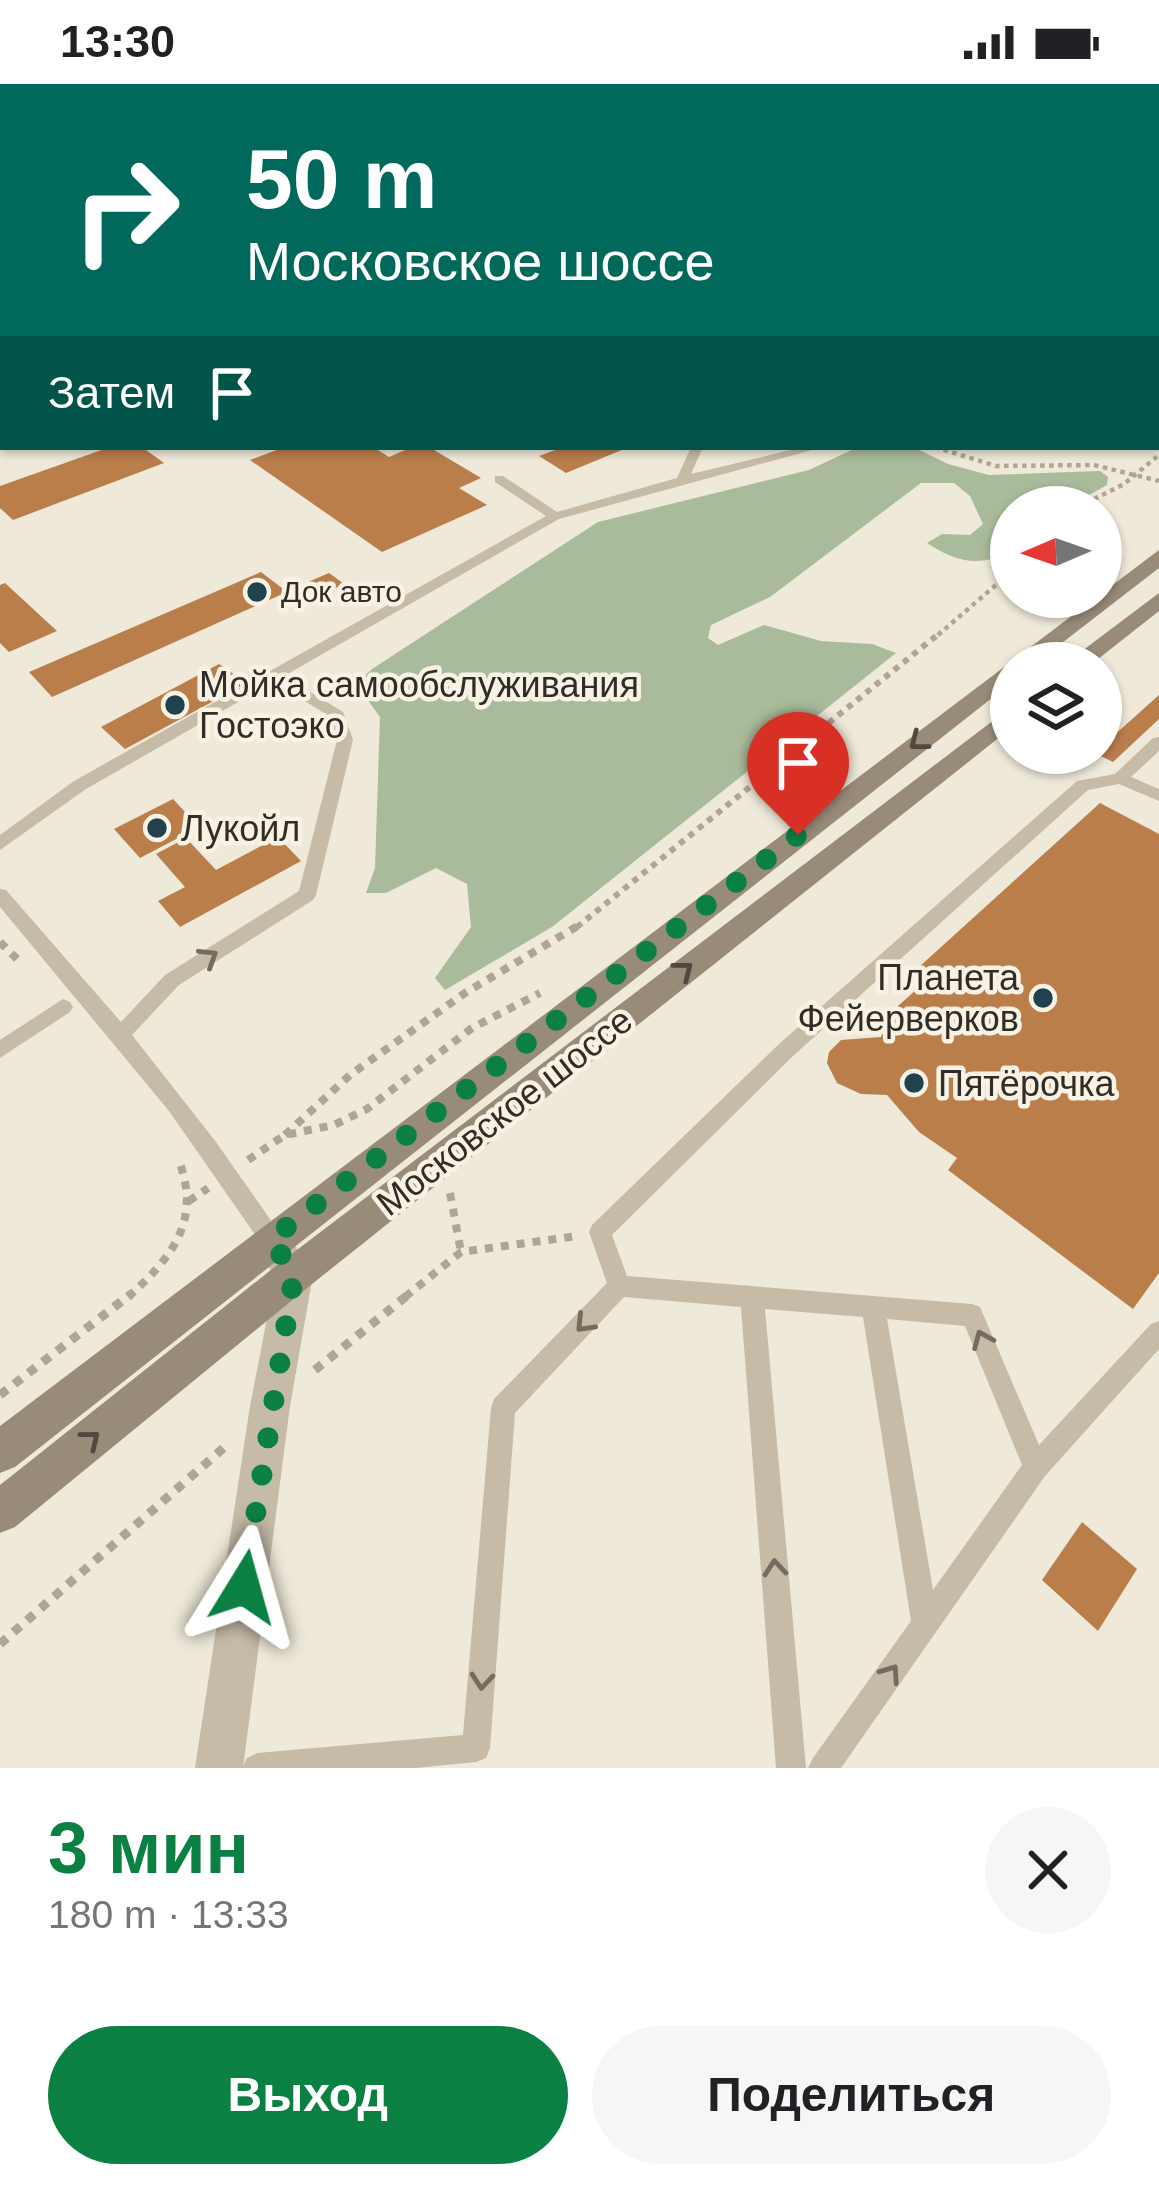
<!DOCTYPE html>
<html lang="ru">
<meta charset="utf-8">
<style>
:root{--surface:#fff;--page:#f6f6f6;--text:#202124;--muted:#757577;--accent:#0b8043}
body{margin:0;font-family:Helvetica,sans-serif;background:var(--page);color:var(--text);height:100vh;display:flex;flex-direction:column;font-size:45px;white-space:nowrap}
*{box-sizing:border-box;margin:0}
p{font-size:39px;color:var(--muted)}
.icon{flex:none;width:66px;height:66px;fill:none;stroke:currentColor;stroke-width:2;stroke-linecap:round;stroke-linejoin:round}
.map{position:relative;height:1684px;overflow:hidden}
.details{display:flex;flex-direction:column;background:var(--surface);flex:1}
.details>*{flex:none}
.guide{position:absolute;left:0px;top:0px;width:1161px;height:366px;box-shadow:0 3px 9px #0004;background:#00695c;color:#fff;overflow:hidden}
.needle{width:78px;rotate:268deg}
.fabs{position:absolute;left:990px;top:402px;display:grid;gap:24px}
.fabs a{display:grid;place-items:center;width:132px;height:132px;border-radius:50%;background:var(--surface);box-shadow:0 3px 9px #0004;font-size:60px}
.pin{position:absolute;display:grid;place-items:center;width:102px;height:102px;color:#fff;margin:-123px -51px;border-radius:50% 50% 50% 0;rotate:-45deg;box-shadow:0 0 12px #0007}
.pin .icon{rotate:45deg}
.me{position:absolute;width:132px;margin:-66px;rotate:8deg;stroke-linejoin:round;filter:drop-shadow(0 0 9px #0008)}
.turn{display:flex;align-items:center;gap:42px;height:252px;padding:0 48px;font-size:54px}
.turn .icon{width:156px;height:156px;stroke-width:2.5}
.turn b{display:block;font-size:84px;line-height:102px}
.then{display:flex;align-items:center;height:114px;padding:0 48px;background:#0003;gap:24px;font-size:45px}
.round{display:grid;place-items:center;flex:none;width:126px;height:126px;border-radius:63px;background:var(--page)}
.headline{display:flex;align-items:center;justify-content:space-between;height:204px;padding:0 48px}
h1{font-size:72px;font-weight:700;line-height:90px;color:var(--accent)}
.button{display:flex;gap:24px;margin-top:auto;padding:24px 48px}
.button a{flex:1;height:138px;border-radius:72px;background:var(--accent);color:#fff;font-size:48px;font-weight:700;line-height:138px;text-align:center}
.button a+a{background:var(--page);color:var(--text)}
.status{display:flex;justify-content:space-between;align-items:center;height:84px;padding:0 60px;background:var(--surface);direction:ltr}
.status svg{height:33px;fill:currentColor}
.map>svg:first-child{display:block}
.green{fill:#a9bb9b}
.building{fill:#ba7e4b}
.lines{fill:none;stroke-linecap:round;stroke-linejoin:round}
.path-far3{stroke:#b0a591;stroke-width:4.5;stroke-dasharray:4.5 4.5;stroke-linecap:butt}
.path-far2{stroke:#b0a591;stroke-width:6;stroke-dasharray:6 6;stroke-linecap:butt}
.path-far1{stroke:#b0a591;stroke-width:8;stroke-dasharray:8 8;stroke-linecap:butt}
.path{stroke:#b0a591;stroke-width:9;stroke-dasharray:9 9;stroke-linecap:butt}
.service{fill:#c5bba6;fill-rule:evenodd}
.minor{fill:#c5bba6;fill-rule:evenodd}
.secondary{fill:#988b78;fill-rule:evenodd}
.rail{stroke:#322c26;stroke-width:4.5;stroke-dasharray:1.5 4.5;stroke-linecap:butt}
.oneway{stroke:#51483f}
.oneway2{stroke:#746c60}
.route{stroke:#0b8043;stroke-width:21;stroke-dasharray:0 37.8}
.poi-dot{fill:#20424f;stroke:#f7f2e4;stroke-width:4.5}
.labels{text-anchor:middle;stroke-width:9;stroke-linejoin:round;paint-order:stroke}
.far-poi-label{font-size:30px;fill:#322c26;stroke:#f7f2e4;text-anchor:start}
.poi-label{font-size:36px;fill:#322c26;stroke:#f7f2e4;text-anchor:start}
.street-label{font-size:36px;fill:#322c26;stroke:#f7f2e4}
</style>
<div class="status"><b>13:30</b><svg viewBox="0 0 49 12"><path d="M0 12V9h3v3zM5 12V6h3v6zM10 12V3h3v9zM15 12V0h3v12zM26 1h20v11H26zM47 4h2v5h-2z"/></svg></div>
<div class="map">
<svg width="1159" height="1684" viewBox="0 0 1159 1684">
<rect width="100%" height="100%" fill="#eee9d9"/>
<path class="green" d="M858,363H913L948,380L989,391L1100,387L1108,393L1107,401L1067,423H1011V467C979,484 956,478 927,459L942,450L970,451L983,440L970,412L954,399H921L770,513L711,541L708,554L718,561L764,541L821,557L872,560L896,569L552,843L445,906L435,894L471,843L467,800L436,784L386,809H366L375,784L380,633L356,600L372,585L598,438L809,386Z"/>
<g class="building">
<polygon points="110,363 142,363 164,379 13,436 0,424 0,402"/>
<polygon points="285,363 373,363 389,373 412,363 429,363 481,394 459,404 487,421 382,468 250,376"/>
<polygon points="563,363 629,363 566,389 539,372"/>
<polygon points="261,488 287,508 52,613 29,588"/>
<polygon points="329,489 344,500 316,513 301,501"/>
<polygon points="5,499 57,547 9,568 0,559 0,501"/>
<polygon points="219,580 247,599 125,665 101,643"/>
<polygon points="1159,611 1159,635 1113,678 1101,672 1101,663"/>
<polygon points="173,715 199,743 140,774 114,745"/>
<polygon points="1100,719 1159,750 1159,1189 1133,1225 948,1086 957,1074 919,1048 887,1011 861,1010 837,999 827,979 829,968 841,956 881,953 889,930 916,906 907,898 919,883"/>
<polygon points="278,753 301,777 180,843 158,817 185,803 156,770 186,754 216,786"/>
<polygon points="1082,1438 1137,1485 1098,1547 1042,1496"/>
</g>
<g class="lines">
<g class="path-far3">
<polyline points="935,363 996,382 1094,381 1159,397"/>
<polyline points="1078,423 1124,400 1159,371"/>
<polyline points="938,551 1011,488"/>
</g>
<polyline class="path-far2" points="577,843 941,548"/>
<g class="path-far1">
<polyline points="0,858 22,880"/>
<polyline points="285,1051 350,991 465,909 581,840"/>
<polyline points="248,1076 285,1051 334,1041 367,1025 472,944 540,909"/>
<polyline points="450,1109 461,1168"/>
<polyline points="189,1117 208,1104"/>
<path d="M128,1213C171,1174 202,1138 179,1077"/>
<polyline points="405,1213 461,1168 577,1152"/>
</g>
<g class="path">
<polyline points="315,1286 409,1210"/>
<polyline points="0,1311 131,1210"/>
<polyline points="0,1560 227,1361"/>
</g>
<g class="service">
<polygon points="1106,0 1112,0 1113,3 1107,3"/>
<rect x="0" y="86" width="3" height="4"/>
<polygon points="691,363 703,363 691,390 803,363 823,363 559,435 284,592 343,628 353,656 316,811 313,816 179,901 132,951 216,1058 279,1148 282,1155 279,1162 271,1165 263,1162 169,1027 0,823 0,805 6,806 121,938 165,891 299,807 337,656 331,633 273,598 86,705 0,766 0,751 74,697 546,432 495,398 495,392 503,392 557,428 677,394"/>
<path d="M1159,653V667L1131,693L1159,705V717L1119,700L1088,706L793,972L612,1151L627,1192L972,1220L980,1223L1039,1361L1151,1240L1159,1237V1265L1045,1392L841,1684H808L813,1674L911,1537L863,1233L765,1225L806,1684H776L741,1223L624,1213L515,1329L490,1664L486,1674L476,1678L416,1684H242L247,1674L257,1669L463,1651L491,1324L494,1315L607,1199L589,1148L592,1141L779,960L1077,697L1115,690L1153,654ZM887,1235L965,1242L1022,1381L933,1506Z"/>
<polygon points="63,915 70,918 73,923 70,928 0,974 0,956"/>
</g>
<polygon class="minor" points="271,1138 284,1143 313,1191 290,1322 243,1684 195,1684 250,1322 275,1194 253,1155 258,1143"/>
<g class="secondary">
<polygon points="1159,466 1159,484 1036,579 1011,579 1011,599 15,1383 0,1389 0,1342"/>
<polygon points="1159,509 1159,527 1093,579 1066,579"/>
<polygon points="1011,623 1011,644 307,1204 15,1443 0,1449 0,1401 281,1178"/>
</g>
<g class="rail">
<polyline points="501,3 512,0"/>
<polyline points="562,3 572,0"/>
</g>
</g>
<defs><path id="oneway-chevron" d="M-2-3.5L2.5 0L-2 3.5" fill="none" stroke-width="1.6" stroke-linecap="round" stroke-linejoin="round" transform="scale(3)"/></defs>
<g class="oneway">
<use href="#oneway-chevron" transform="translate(918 658) rotate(142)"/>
<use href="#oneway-chevron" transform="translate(684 886) rotate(-38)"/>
<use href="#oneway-chevron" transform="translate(91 1355) rotate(-39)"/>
</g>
<g class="oneway2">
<use href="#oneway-chevron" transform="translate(209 873) rotate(-32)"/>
<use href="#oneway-chevron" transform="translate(584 1240) rotate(134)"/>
<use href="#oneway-chevron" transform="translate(982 1255) rotate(-113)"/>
<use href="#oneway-chevron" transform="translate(775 1484) rotate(-95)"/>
<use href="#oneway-chevron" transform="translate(891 1589) rotate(-55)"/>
<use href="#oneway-chevron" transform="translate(482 1597) rotate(95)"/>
</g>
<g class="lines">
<polyline class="route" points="244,1503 294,1191 271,1155 798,751"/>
</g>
<g class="poi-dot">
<circle cx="257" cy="508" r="12"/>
<circle cx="175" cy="621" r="12"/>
<circle cx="157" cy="744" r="12"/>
<circle cx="1043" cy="914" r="12"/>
<circle cx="914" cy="999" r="12"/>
</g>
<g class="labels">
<g class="far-poi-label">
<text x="281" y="518">Док авто</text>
</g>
<g class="poi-label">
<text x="199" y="613">Мойка самообслуживания<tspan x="199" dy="41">Гостоэко</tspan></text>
<text x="181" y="757">Лукойл</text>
<text x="1019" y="906" text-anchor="end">Планета<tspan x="1019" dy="41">Фейерверков</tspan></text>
<text x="938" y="1012">Пятёрочка</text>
</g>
<g class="street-label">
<text transform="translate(504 1027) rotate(-38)" y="13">Московское шоссе</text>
</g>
</g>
</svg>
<div class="fabs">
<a><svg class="needle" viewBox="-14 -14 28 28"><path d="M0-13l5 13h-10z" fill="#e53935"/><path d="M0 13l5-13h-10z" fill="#757577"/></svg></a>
<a><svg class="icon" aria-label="layers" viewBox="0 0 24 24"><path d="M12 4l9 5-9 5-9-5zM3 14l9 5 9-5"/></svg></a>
</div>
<div class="pin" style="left:798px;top:751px;background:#d93025"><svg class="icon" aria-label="arrive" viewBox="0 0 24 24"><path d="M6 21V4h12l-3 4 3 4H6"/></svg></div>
<svg class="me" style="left:244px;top:1503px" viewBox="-20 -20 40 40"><path d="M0-17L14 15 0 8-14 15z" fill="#0b8043" stroke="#fff" stroke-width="4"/></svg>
<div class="guide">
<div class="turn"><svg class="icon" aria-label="right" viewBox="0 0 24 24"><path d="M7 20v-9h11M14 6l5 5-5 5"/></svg><div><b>50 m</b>Московское шоссе</div></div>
<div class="then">Затем<svg class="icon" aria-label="arrive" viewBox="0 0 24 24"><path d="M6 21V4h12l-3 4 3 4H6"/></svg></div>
</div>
</div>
<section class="details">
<div class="headline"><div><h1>3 мин</h1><p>180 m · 13:33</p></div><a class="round"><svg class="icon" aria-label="close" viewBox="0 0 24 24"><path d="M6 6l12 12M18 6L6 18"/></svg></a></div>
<div class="button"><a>Выход</a><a>Поделиться</a></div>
</section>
